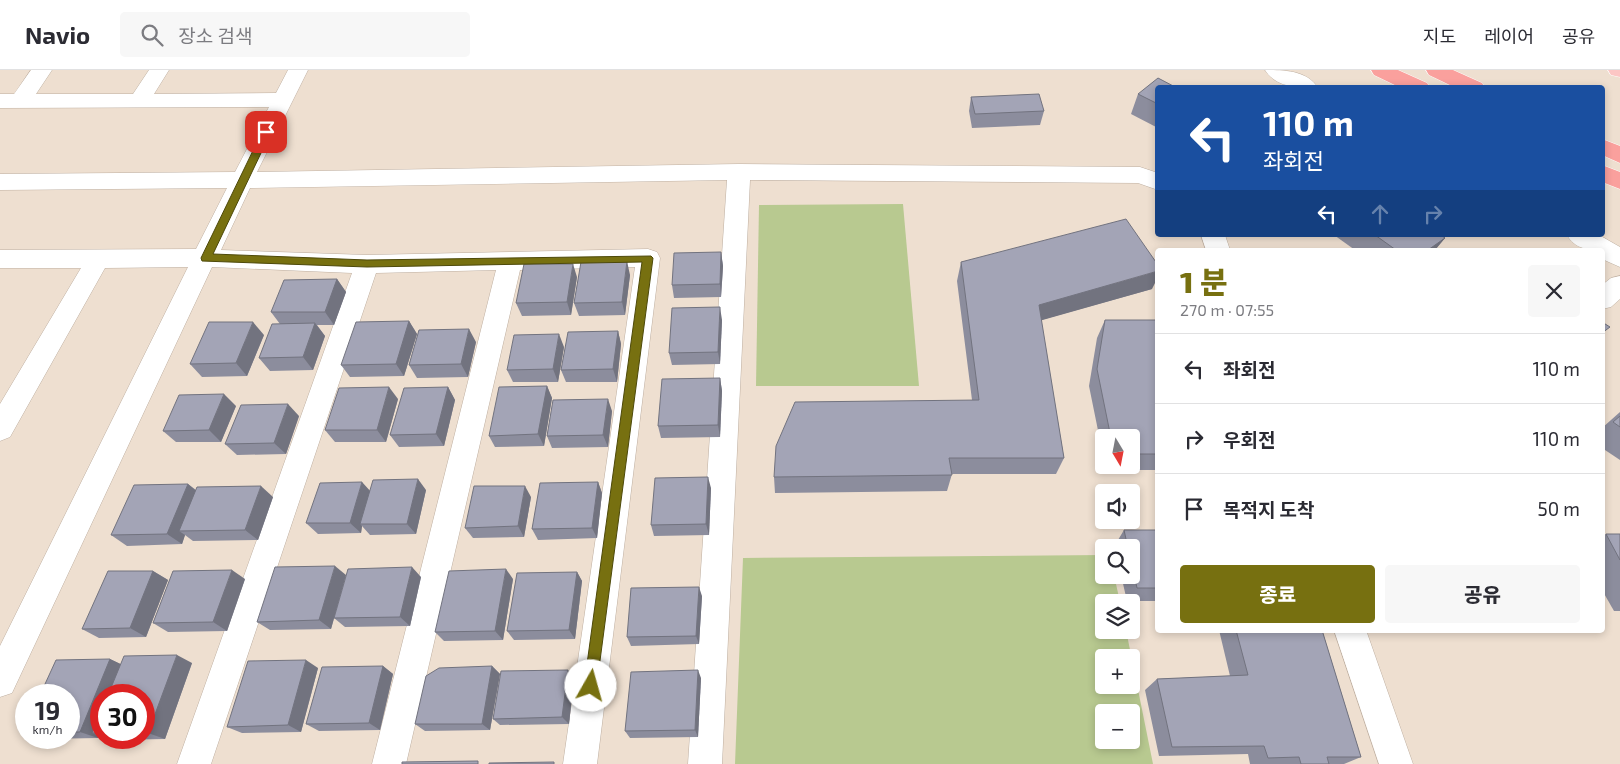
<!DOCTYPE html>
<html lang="ko">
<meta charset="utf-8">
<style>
:root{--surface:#fff;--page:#f7f7f7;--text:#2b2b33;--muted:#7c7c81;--line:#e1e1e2;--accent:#777010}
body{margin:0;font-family:"Exo 2","Noto Sans KR",sans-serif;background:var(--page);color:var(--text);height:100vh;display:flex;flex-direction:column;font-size:19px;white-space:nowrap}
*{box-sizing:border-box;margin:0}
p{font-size:16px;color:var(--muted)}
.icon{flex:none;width:28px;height:28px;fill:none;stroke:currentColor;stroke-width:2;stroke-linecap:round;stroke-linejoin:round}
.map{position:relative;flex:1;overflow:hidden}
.drawer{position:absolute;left:1155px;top:178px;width:450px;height:385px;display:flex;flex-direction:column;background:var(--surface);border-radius:5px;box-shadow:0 2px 8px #0003}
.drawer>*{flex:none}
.banner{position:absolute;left:1155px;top:15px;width:450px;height:152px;border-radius:5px;box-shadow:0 2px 8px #0003;background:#1a4fa0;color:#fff;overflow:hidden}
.needle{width:32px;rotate:170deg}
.buttons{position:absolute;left:1095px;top:359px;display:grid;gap:10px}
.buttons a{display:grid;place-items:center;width:45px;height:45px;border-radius:5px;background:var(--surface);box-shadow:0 2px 8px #0003;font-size:25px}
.speed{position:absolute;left:15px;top:614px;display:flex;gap:10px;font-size:25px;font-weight:700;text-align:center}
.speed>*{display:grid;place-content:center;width:65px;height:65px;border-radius:50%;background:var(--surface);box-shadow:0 2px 8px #0003;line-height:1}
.speed small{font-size:12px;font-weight:400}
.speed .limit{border:8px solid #d22;background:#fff;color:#111}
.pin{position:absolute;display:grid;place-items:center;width:42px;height:42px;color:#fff;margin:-21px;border-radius:10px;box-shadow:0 2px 8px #0006}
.me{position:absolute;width:55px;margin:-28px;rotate:7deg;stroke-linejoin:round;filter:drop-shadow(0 0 4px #0008)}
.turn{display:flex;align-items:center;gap:18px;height:105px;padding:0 25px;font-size:22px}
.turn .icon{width:65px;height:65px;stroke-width:2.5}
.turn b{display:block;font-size:35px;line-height:42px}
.lanes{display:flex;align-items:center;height:48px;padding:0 25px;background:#0003;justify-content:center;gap:25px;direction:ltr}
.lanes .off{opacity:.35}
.round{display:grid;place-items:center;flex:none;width:52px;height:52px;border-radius:5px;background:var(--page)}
.summary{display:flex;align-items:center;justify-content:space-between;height:85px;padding:0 25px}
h1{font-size:30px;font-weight:800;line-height:38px;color:var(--accent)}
.cta{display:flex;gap:10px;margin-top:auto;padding:10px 25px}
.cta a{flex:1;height:58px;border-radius:5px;background:var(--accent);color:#fff;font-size:20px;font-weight:800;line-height:58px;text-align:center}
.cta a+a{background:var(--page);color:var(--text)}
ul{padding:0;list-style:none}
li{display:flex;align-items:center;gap:15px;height:70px;padding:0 25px;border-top:1px solid var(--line)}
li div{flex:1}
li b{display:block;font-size:19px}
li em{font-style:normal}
header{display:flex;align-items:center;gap:30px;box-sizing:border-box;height:70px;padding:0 25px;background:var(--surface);border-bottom:1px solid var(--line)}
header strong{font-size:24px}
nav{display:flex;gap:28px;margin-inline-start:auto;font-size:18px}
.search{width:350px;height:45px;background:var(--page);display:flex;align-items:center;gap:12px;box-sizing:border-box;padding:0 18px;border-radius:5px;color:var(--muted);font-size:19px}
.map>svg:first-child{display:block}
.green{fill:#b8c990;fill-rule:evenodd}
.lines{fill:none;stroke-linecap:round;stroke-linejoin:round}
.minor-casing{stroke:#beafa1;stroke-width:1}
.major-casing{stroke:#fff;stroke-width:1}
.highway-casing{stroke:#fff;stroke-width:1}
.minor{fill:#fff;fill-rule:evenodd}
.major{fill:#fcc6c4;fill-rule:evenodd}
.highway{fill:#faa09d;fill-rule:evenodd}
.wall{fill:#8c8d9d}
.shaded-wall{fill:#72737f}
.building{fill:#a3a4b6;stroke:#72737f}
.route{fill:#777010;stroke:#4d490a}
</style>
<header>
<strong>Navio</strong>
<div class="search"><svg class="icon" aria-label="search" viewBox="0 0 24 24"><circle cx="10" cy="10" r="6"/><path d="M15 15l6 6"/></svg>장소 검색</div>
<nav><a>지도</a><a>레이어</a><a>공유</a></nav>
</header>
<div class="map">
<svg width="1620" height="694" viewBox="0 0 1620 694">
<rect width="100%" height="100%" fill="#eedfd0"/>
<g class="green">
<polygon points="903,134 919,316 756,316 759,135"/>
<path d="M1104,485V505H1114L1120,532H1104V560H1126L1153,694H735L743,488ZM1104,588H1131V615H1104ZM1104,642H1131V670H1104Z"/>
</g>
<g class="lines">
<g class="minor-casing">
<g id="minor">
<polygon points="31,0 52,0 36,24 133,24 149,0 169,0 154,24 276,23 288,0 308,0 257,102 739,94 1140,97 1158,103 1158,120 1138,113 750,110 722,694 688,694 727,110 250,118 221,180 367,185 648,179 657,182 660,188 597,694 563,694 635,197 520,200 406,694 372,694 496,200 376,203 211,694 177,694 352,203 212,197 12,623 0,627 0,576 188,197 105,198 10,367 0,371 0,334 81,198 0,198 0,180 196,179 227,118 0,120 0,104 235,102 269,37 0,38 0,24 14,24"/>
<path d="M1265,0C1283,0 1307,0 1318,18C1299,18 1276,18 1265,0Z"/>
<polygon points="1201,165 1225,165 1230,180 1206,180"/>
<path d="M1567,165H1599L1620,177V197L1602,189V180C1588,180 1575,179 1567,165Z"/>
<polygon points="1620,206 1620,229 1611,237 1602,239 1602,215 1611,208"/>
<polygon points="1334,560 1366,560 1413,694 1379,694"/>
</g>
</g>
<g class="major-casing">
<polygon id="major" points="1608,0 1620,0 1620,7 1611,5"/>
</g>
<g class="highway-casing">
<g id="highway">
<polygon points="1371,0 1398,0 1427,13 1430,18 1401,18 1374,5"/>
<polygon points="1426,0 1453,0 1482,13 1485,18 1456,18 1429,5"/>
<polygon points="1602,69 1620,76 1620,93 1602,85"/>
<polygon points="1602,95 1620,102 1620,119 1602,112"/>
</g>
</g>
<use href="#minor" class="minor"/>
<use href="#major" class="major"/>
<use href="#highway" class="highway"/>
</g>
<g class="wall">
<polygon points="1158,18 1158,58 1131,44 1138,24"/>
<polygon points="971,27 1044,41 1040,55 972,58 969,41"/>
<polygon points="1334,165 1441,165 1445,168 1435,180 1355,180"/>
<polygon points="721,182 723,196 721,227 674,228 672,215"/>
<polygon points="961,192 1152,219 1041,250 1064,388 1056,404 952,404 947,421 775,423 774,407 972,330 957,211"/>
<polygon points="630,205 625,245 579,246 574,233"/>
<polygon points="577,207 571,245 522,246 516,233"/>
<polygon points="337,209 346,222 334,255 317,255 325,266 313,300 270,301 259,288 280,254 271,242"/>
<polygon points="722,250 720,294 672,295 669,283"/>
<polygon points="1105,250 1158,250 1158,400 1106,400 1105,395 1131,395 1131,368 1104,368 1104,390 1089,316 1097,268"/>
<polygon points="409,251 417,264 404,306 350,307 341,295"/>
<polygon points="618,261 621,274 617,312 566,312 561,300"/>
<polygon points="264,265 247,306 202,307 190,294"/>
<polygon points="476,272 468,307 417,308 409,295"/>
<polygon points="564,277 558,312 513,312 507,300"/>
<polygon points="720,308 722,321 720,367 661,368 658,356"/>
<polygon points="547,316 552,328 544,376 495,377 489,366"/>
<polygon points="448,317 455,330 444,376 399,377 390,365"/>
<polygon points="398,329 386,372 335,372 325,360"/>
<polygon points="236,336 221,372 176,372 163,361"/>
<polygon points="612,341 608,377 552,378 547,366"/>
<polygon points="1620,342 1620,390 1602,378 1602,358"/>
<polygon points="299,346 286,384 237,385 225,374"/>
<polygon points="598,412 602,423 597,468 538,470 532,459"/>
<polygon points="188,414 196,420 273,427 258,470 193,471 185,465 182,474 127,476 111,465"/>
<polygon points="711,418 709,465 654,466 651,455"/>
<polygon points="426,420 416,464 370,465 362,456 361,463 318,464 306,453 370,421"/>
<polygon points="531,427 524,467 473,468 465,458"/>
<polygon points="1124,460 1158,460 1158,531 1127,531 1121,505 1131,505 1131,478 1115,478 1115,475"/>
<polygon points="1606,464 1620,464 1620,541 1614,541 1602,520 1602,466"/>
<polygon points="153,501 168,510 146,567 99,568 82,559"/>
<polygon points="577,502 582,511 575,569 514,570 507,561"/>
<polygon points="346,505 331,559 270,560 257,552"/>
<polygon points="421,507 410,556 345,557 334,548"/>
<polygon points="245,509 227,561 168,562 153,553"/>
<polygon points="513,509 503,570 444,571 435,562"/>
<polygon points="702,526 699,574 631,576 627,567"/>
<polygon points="1219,560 1322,560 1361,687 1344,694 1250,694 1248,684 1159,686 1145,620 1157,609 1230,606"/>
<polygon points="110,589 120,594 192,593 165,669 110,670 104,668 144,668 144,625 101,625 101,667 99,666 98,668 43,669 38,668 69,668 69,625"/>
<polygon points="383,596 393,604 380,660 319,661 306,654"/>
<polygon points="492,596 500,604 490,660 425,661 415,654"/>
<polygon points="318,598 301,662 242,663 227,657"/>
<polygon points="574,607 569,654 500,655 493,649"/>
<polygon points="701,608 698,667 630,668 625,661"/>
</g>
<g class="shaded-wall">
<polygon points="1445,168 1435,180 1428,180"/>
<polygon points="721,182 723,196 721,227 720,214"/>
<polygon points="627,191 630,205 625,245 622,232"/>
<polygon points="573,194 577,207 571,245 567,232"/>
<polygon points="1158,201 1158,207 1152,219 1032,253 1039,235"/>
<polygon points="337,209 346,222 334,255 325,242"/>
<polygon points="720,237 722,250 720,294 718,282"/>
<polygon points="409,251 417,264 404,306 396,294"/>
<polygon points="253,252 264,265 247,306 236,293"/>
<polygon points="315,253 325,266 313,300 303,287"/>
<polygon points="469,259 476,272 468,307 461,294"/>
<polygon points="618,261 621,274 617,312 613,299"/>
<polygon points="559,264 564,277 558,312 553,299"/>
<polygon points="720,308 722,321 720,367 718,355"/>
<polygon points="547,316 552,328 544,376 538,364"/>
<polygon points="389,317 398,329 386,372 377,360"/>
<polygon points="448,317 455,330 444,376 436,364"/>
<polygon points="224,324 236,336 221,372 209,360"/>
<polygon points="608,329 612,341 608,377 603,365"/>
<polygon points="288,334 299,346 286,384 274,373"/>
<polygon points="708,407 711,418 709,465 706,454"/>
<polygon points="418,409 426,420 416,464 407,454"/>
<polygon points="362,412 372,423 360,454 362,456 361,463 350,453"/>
<polygon points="598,412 602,423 597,468 592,458"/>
<polygon points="188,414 201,425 179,461 185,465 182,474 167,464"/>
<polygon points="261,416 273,427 258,470 245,460"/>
<polygon points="525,416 531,427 524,467 518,456"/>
<polygon points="335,496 346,505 331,559 319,550"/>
<polygon points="412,497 421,507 410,556 400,547"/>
<polygon points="506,499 513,509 503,570 495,561"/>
<polygon points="232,500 245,509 227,561 213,552"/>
<polygon points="153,501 168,510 146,567 130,558"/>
<polygon points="577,502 582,511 575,569 569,560"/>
<polygon points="699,517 702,526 699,574 696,566"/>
<polygon points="177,585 192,593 165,669 148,663"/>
<polygon points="110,589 127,597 116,625 101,625 101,661 92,663 99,666 98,668 80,662"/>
<polygon points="306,590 318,598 301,662 288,655"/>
<polygon points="383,596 393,604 380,660 369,653"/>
<polygon points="492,596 500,604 490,660 482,654"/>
<polygon points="568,600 574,607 569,654 562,647"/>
<polygon points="698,600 701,608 698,667 695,660"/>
</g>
<g class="building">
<polygon points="1158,8 1177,18 1158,18 1158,34 1138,24"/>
<polygon points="1039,24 1044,41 975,44 971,27"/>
<polygon points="1126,149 1158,195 1158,201 1039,235 1064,388 949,388 952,405 774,407 776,376 795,332 979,330 961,192"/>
<polygon points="1375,165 1441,165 1445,168 1428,180 1396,180"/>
<polygon points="721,182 720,214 672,215 674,183"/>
<polygon points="627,191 622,232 574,233 581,192"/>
<polygon points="524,194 573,194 567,232 516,233"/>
<polygon points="337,209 325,242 271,242 284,210"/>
<polygon points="720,237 718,282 669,283 672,238"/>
<polygon points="1105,250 1158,250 1158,384 1131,384 1131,368 1111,368 1097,299"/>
<polygon points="409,251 396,294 341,295 356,252"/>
<polygon points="209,252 253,252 236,293 190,294"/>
<polygon points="1602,252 1610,257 1602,263"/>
<polygon points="315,253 303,287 259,288 272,254"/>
<polygon points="469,259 461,294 409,295 419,260"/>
<polygon points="618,261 613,299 561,300 568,262"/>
<polygon points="559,264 553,299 507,300 514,265"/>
<polygon points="720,308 718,355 658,356 662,309"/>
<polygon points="547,316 538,364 489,366 499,317"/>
<polygon points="389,317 377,360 325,360 339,318"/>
<polygon points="448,317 436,364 390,365 404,318"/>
<polygon points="224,324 209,360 163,361 179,325"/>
<polygon points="608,329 603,365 547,366 553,330"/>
<polygon points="288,334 274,373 225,374 241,335"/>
<polygon points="1620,346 1620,357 1613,352"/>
<polygon points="708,407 706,454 651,455 655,408"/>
<polygon points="418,409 407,454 360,454 373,410"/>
<polygon points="362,412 350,453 306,453 320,413"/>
<polygon points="598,412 592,458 532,459 540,413"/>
<polygon points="188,414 167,464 111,465 134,415"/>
<polygon points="261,416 245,460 179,461 197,417"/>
<polygon points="474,416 525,416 518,456 465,458"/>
<polygon points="1124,460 1158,460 1158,518 1137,518 1131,491 1131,478 1128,478"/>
<polygon points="1606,464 1620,464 1620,490"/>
<polygon points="335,496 319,550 257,552 275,497"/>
<polygon points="412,497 400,547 334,548 348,499"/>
<polygon points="506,499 495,561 435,562 449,501"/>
<polygon points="232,500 213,552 153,553 173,501"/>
<polygon points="108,501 153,501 130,558 82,559"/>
<polygon points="577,502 569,560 507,561 517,503"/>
<polygon points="699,517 696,566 627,567 631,518"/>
<polygon points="1236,560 1322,560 1361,687 1327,687 1329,694 1301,694 1299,687 1268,688 1264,676 1172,677 1157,609 1248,605"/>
<polygon points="177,585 148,663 144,663 144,625 108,625 124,586"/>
<polygon points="110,589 80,662 69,662 69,625 40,625 56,590"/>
<polygon points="306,590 288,655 227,657 248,591"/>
<polygon points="383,596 369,653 306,654 322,597"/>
<polygon points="492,596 482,654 415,654 426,606 439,598"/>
<polygon points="568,600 562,647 493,649 501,601"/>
<polygon points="698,600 695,660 625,661 631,602"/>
<polygon points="101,641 101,663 92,663"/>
<polygon points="26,656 26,663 23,663"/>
<polygon points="478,691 478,694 402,694 402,692"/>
<polygon points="554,692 554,694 489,694 489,693"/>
</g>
<polygon class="route" points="266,59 271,62 213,184 367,190 651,186 653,188 596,621 591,623 586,621 584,616 642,192 367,197 202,191 201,188 262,62"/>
</svg>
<div class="buttons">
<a><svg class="needle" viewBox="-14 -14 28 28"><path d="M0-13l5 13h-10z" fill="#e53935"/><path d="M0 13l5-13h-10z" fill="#7c7c81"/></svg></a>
<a><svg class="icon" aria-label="sound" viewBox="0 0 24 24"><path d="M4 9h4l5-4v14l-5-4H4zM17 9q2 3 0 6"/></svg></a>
<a><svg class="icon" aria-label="search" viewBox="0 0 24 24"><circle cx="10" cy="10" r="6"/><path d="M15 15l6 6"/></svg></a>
<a><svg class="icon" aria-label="layers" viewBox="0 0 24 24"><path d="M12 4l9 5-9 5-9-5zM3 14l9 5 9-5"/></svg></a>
<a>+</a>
<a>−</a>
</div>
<div class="speed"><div>19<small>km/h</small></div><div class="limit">30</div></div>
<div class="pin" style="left:266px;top:62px;background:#d93025"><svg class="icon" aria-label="arrive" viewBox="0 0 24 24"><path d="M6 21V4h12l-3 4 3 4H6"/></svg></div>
<svg class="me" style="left:591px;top:616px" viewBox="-20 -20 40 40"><circle r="19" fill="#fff"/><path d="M0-13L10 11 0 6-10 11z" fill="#777010"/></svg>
<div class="banner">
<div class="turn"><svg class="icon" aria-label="left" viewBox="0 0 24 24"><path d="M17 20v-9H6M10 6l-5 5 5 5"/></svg><div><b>110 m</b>좌회전</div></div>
<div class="lanes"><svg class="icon" aria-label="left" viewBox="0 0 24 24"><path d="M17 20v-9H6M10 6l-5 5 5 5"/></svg><svg class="icon off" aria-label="ahead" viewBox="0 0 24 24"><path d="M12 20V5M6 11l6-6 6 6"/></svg><svg class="icon off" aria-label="right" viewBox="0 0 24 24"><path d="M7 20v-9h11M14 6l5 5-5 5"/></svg></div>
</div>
<section class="drawer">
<div class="summary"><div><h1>1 분</h1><p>270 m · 07:55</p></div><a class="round"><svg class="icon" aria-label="close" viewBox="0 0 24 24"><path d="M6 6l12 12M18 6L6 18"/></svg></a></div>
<ul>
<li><svg class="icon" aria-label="left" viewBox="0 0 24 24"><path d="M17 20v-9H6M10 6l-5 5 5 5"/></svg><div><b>좌회전</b></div><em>110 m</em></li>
<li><svg class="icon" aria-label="right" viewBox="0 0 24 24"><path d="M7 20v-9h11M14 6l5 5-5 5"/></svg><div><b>우회전</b></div><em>110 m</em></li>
<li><svg class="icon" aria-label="arrive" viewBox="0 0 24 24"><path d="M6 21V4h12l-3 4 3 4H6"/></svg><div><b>목적지 도착</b></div><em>50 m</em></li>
</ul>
<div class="cta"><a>종료</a><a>공유</a></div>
</section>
</div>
